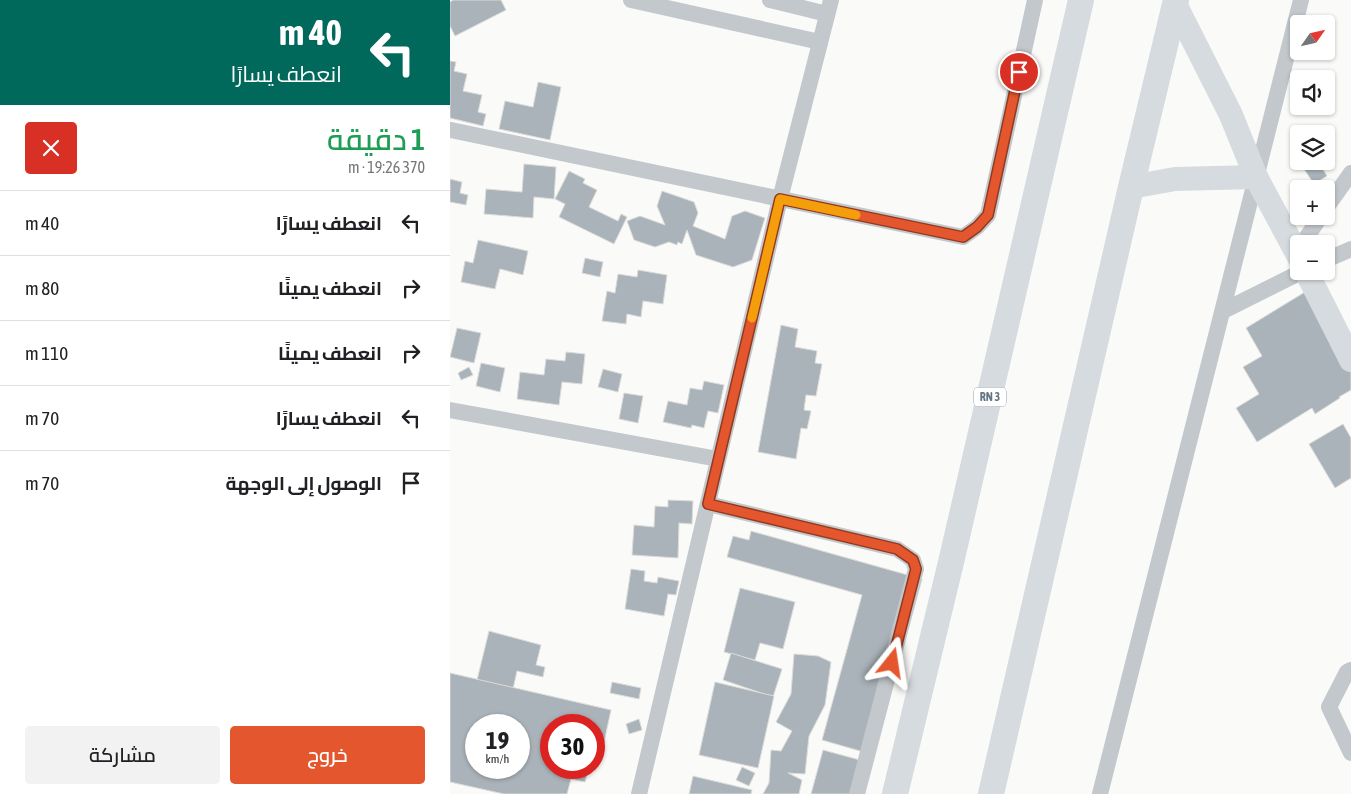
<!DOCTYPE html>
<html lang="ar">
<meta charset="utf-8">
<style>
:root{--surface:#fff;--page:#f2f2f2;--text:#202124;--muted:#757577;--line:#e0e0e0;--accent:#e4572e}
body{margin:0;font-family:"Asap Condensed",Cairo,sans-serif;background:var(--page);color:var(--text);direction:rtl;height:100vh;display:flex;flex-direction:column;font-size:19px;white-space:nowrap}
*{box-sizing:border-box;margin:0}
p{font-size:16px;color:var(--muted)}
.icon{flex:none;width:28px;height:28px;fill:none;stroke:currentColor;stroke-width:2;stroke-linecap:round;stroke-linejoin:round}
.map{position:relative;flex:1;overflow:hidden;direction:ltr}
.details{display:flex;flex-direction:column;background:var(--surface);width:450px}
.details>*{flex:none}
.hud{background:#00695c;color:#fff;overflow:hidden}
.needle{width:32px;rotate:56deg}
.controls{position:absolute;left:840px;top:15px;display:grid;gap:10px}
.controls a{display:grid;place-items:center;width:45px;height:45px;border-radius:5px;background:var(--surface);box-shadow:0 1px 4px #0004;font-size:25px}
.speed{position:absolute;left:15px;top:714px;display:flex;gap:10px;font-size:25px;font-weight:700;text-align:center}
.speed>*{display:grid;place-content:center;width:65px;height:65px;border-radius:50%;background:var(--surface);box-shadow:0 1px 4px #0004;line-height:1}
.speed small{font-size:12px;font-weight:400}
.speed .limit{border:8px solid #d22;background:#fff;color:#111}
.pin{position:absolute;display:grid;place-items:center;width:42px;height:42px;color:#fff;margin:-21px;border:2px solid #fff;border-radius:50%;box-shadow:0 1px 5px #0007}
.me{position:absolute;width:55px;margin:-28px;rotate:15deg;stroke-linejoin:round;filter:drop-shadow(0 0 4px #0008)}
.turn{display:flex;align-items:center;gap:18px;height:105px;padding:0 25px;font-size:22px}
.turn .icon{width:65px;height:65px;stroke-width:2.5}
.turn b{display:block;font-size:35px;line-height:42px}
.round{display:grid;place-items:center;flex:none;width:52px;height:52px;border-radius:5px;background:var(--page)}
.summary{display:flex;align-items:center;justify-content:space-between;height:85px;padding:0 25px}
h1{font-size:30px;font-weight:600;line-height:38px;color:#1e9e55}
.button{display:flex;gap:10px;margin-top:auto;padding:10px 25px}
.button a{flex:1;height:58px;border-radius:5px;background:var(--accent);color:#fff;font-size:20px;font-weight:600;line-height:58px;text-align:center}
.button a+a{background:var(--page);color:var(--text)}
ul{padding:0;list-style:none}
li{display:flex;align-items:center;gap:15px;height:65px;padding:0 25px;border-top:1px solid var(--line)}
li div{flex:1}
li b{display:block;font-size:19px}
li em{font-style:normal}
main{display:flex;flex:1;min-height:0}
.map>svg:first-child{display:block}
.building{fill:#aab3b9;stroke:#dcdcda;fill-rule:evenodd}
.lines{fill:none;stroke-linecap:round;stroke-linejoin:round}
.street{stroke:#c3c8cc;stroke-width:16}
.secondary{stroke:#d6dbdf;stroke-width:24}
.primary{stroke:#d6dbdf;stroke-width:26}
.route-casing{stroke:#94391e;stroke-width:12}
.route{stroke:#e4572e;stroke-width:9}
.slow{stroke:#f59e0b;stroke-width:9}
.labels{text-anchor:middle;stroke-width:5;stroke-linejoin:round;paint-order:stroke}
.shield{fill:#fff;stroke:#939fa8;stroke-width:1}
.shield-label{font-size:12px;font-weight:bold;fill:#657683}
</style>
<main>
<div class="map">
<svg width="901" height="794" viewBox="0 0 901 794">
<rect width="100%" height="100%" fill="#fafaf8"/>
<g class="building">
<polygon points="3,0 51,0 56,10 5,36 0,26 0,2"/>
<polygon points="0,61 6,62 4,71 17,74 13,91 32,95 28,112 36,114 33,126 0,118"/>
<polygon points="88,82 111,87 100,140 49,129 55,101 83,107"/>
<polygon points="868,161 877,176 864,184 854,169"/>
<polygon points="74,164 106,167 104,199 84,197 83,218 34,214 36,189 72,192"/>
<polygon points="119,171 135,179 133,183 147,190 139,207 168,221 171,214 177,217 164,244 109,217 115,204 105,199"/>
<polygon points="0,179 12,182 10,193 18,195 16,205 0,202"/>
<polygon points="212,191 244,202 248,213 243,226 275,239 282,216 295,211 315,218 302,260 283,267 246,255 237,230 232,244 228,242 227,245 219,242 205,247 184,240 177,221 190,216 215,225 207,206"/>
<polygon points="28,240 78,251 73,275 50,269 45,289 11,282 15,261 23,263"/>
<polygon points="135,258 153,262 150,277 132,273"/>
<polygon points="188,270 217,275 213,304 193,301 191,317 177,314 176,324 152,321 157,291 165,293 168,274 187,277"/>
<polygon points="855,292 901,370 901,390 889,397 890,398 865,414 862,408 807,442 786,408 809,394 793,367 812,356 796,328"/>
<polygon points="331,325 348,329 345,347 367,351 365,363 372,364 366,396 356,395 354,410 361,411 357,429 351,428 346,459 308,452"/>
<polygon points="7,328 31,333 24,363 0,357"/>
<polygon points="116,352 135,354 132,384 112,382 109,405 67,399 70,372 94,375 96,359 115,361"/>
<polygon points="31,363 55,368 50,392 26,386"/>
<polygon points="19,367 23,375 11,380 8,373"/>
<polygon points="153,369 172,374 168,392 148,387"/>
<polygon points="254,381 274,385 268,413 258,411 254,428 242,425 241,428 213,422 218,401 237,405 240,388 252,390"/>
<polygon points="174,393 193,396 188,423 169,419"/>
<polygon points="893,424 901,438 901,478 885,488 859,444"/>
<polygon points="218,500 243,501 242,524 229,523 228,558 182,555 184,525 204,527 205,506 218,507"/>
<polygon points="301,531 472,579 424,755 372,740 412,595 277,557 283,536 299,540"/>
<polygon points="181,569 195,571 194,581 207,583 208,577 229,581 226,595 218,594 214,616 175,609"/>
<polygon points="290,588 345,602 333,649 310,643 305,660 274,652"/>
<polygon points="39,631 91,645 86,665 95,667 93,677 67,671 63,689 27,680"/>
<polygon points="281,653 332,669 323,697 273,680"/>
<polygon points="344,654 368,656 381,662 375,705 359,736 355,774 338,773 352,780 349,794 313,794 319,783 321,750 331,751 342,731 326,722 341,694"/>
<path d="M0,673L161,710L151,756L144,754V725H101V768H139L135,782L121,779L117,794H54L0,782ZM26,725H69V768H26Z"/>
<polygon points="162,682 191,688 189,699 160,693"/>
<polygon points="265,682 324,696 308,768 249,755"/>
<polygon points="189,719 192,730 179,734 176,724"/>
<polygon points="373,750 421,763 413,794 361,794"/>
<polygon points="292,767 305,773 299,786 286,780"/>
<polygon points="243,776 302,790 301,794 239,794"/>
</g>
<g class="lines">
<g class="street">
<polyline points="181,0 370,42"/>
<polyline points="320,0 377,14"/>
<polyline points="1,130 513,237 527,227 538,215 585,0"/>
<polyline points="876,208 901,173"/>
<polyline points="852,244 871,216"/>
<polyline points="876,260 901,249"/>
<polyline points="773,311 853,271"/>
<polyline points="0,410 268,459"/>
<polyline points="258,504 447,549 463,560 466,569 407,794"/>
<polyline points="901,670 897,672 879,707 901,753"/>
<polyline points="189,794 330,199 381,0"/>
<polyline points="650,794 851,0"/>
</g>
<g class="secondary">
<polyline points="725,4 781,115 806,177 849,257"/>
<polyline points="681,187 725,179 806,177"/>
<polyline points="856,271 901,360"/>
</g>
<g class="primary">
<polyline points="445,794 502,558 631,0"/>
<polyline points="541,794 681,187 726,0"/>
</g>
</g>
<g class="lines">
<g class="route-casing">
<polyline id="route" points="442,663 466,569 463,560 447,549 258,504 330,199 513,237 527,227 538,215 569,72"/>
</g>
<use href="#route" class="route"/>
<polyline class="slow" points="302,318 330,199 406,215"/>
</g>
<g class="labels">
<rect class="shield" x="524" y="387.5" width="32" height="19" rx="4"/>
<g class="shield-label">
<text x="540" y="401">RN 3</text>
</g>
</g>
</svg>
<div class="controls">
<a><svg class="needle" viewBox="-14 -14 28 28"><path d="M0-13l5 13h-10z" fill="#e53935"/><path d="M0 13l5-13h-10z" fill="#757577"/></svg></a>
<a><svg class="icon" aria-label="sound" viewBox="0 0 24 24"><path d="M4 9h4l5-4v14l-5-4H4zM17 9q2 3 0 6"/></svg></a>
<a><svg class="icon" aria-label="layers" viewBox="0 0 24 24"><path d="M12 4l9 5-9 5-9-5zM3 14l9 5 9-5"/></svg></a>
<a>+</a>
<a>−</a>
</div>
<div class="speed"><div>19<small>km/h</small></div><div class="limit">30</div></div>
<div class="pin" style="left:569px;top:72px;background:#d93025"><svg class="icon" aria-label="arrive" viewBox="0 0 24 24"><path d="M6 21V4h12l-3 4 3 4H6"/></svg></div>
<svg class="me" style="left:442px;top:663px" viewBox="-20 -20 40 40"><path d="M0-17L14 15 0 8-14 15z" fill="#e4572e" stroke="#fff" stroke-width="4"/></svg>
</div>
<section class="details">
<div class="hud">
<div class="turn"><svg class="icon" aria-label="left" viewBox="0 0 24 24"><path d="M17 20v-9H6M10 6l-5 5 5 5"/></svg><div><b>40 m</b>انعطف يسارًا</div></div>
</div>
<div class="summary"><div><h1>1 دقيقة</h1><p>370 m · 19:26</p></div><a class="round" style="background:#d93025;color:#fff"><svg class="icon" aria-label="close" viewBox="0 0 24 24"><path d="M6 6l12 12M18 6L6 18"/></svg></a></div>
<ul>
<li><svg class="icon" aria-label="left" viewBox="0 0 24 24"><path d="M17 20v-9H6M10 6l-5 5 5 5"/></svg><div><b>انعطف يسارًا</b></div><em>40 m</em></li>
<li><svg class="icon" aria-label="right" viewBox="0 0 24 24"><path d="M7 20v-9h11M14 6l5 5-5 5"/></svg><div><b>انعطف يمينًا</b></div><em>80 m</em></li>
<li><svg class="icon" aria-label="right" viewBox="0 0 24 24"><path d="M7 20v-9h11M14 6l5 5-5 5"/></svg><div><b>انعطف يمينًا</b></div><em>110 m</em></li>
<li><svg class="icon" aria-label="left" viewBox="0 0 24 24"><path d="M17 20v-9H6M10 6l-5 5 5 5"/></svg><div><b>انعطف يسارًا</b></div><em>70 m</em></li>
<li><svg class="icon" aria-label="arrive" viewBox="0 0 24 24"><path d="M6 21V4h12l-3 4 3 4H6"/></svg><div><b>الوصول إلى الوجهة</b></div><em>70 m</em></li>
</ul>
<div class="button"><a>خروج</a><a>مشاركة</a></div>
</section>
</main>
